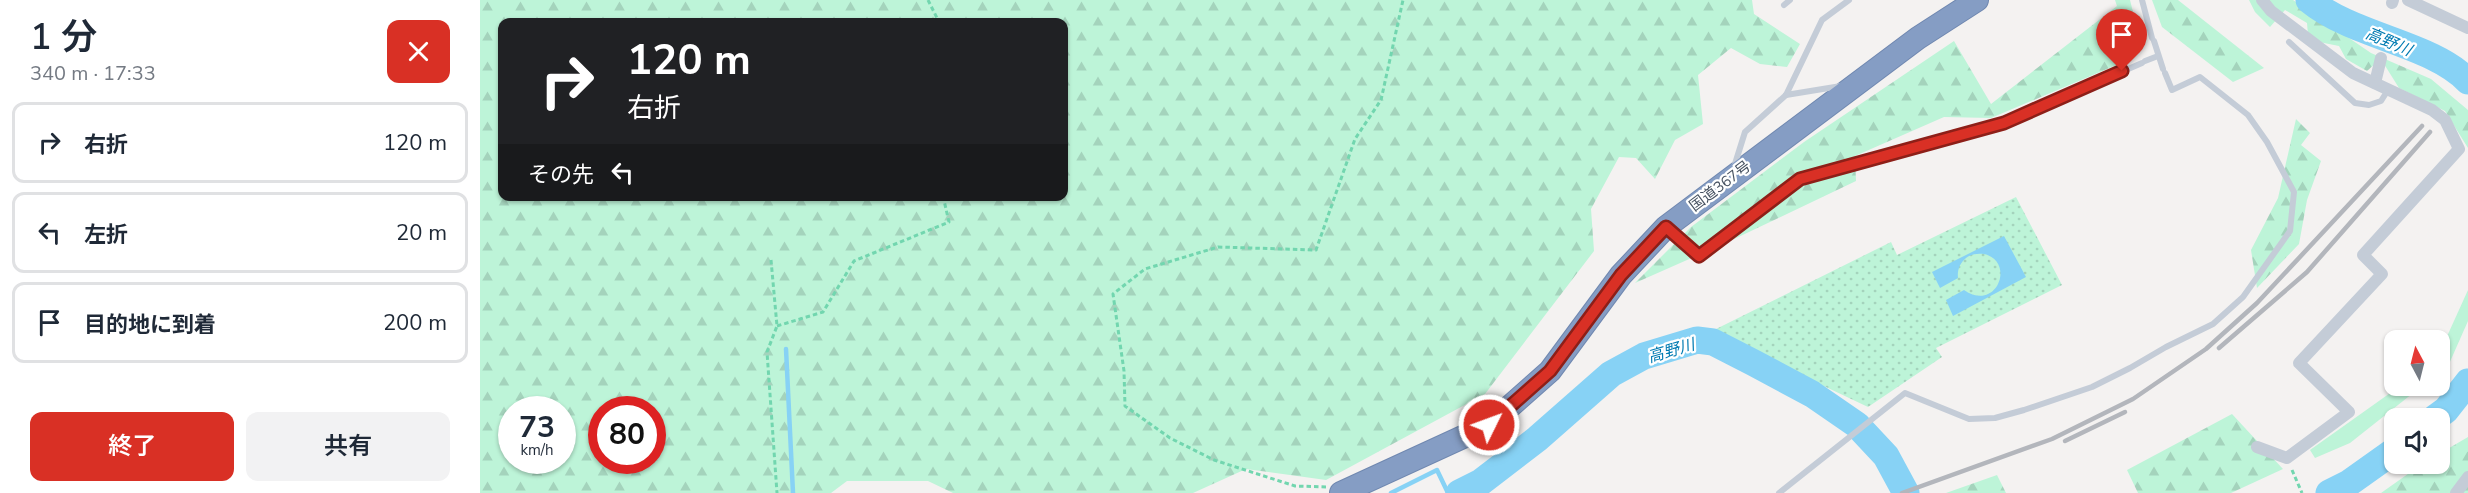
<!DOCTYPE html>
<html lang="ja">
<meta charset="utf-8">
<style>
:root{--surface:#fff;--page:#f2f2f3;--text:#1f2937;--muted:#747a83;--line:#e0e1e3;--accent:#d93025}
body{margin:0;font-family:"Nunito Sans","Noto Sans JP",sans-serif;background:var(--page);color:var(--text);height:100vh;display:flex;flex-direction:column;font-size:22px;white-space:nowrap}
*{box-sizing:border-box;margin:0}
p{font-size:20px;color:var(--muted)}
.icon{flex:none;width:33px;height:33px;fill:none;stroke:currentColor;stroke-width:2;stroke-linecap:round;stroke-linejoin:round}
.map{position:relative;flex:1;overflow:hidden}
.side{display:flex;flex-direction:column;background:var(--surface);width:480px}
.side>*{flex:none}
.guide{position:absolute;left:18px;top:18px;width:570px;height:183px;border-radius:12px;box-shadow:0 2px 4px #0004;background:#202124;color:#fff;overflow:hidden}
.needle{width:39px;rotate:353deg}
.fabs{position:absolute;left:1904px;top:330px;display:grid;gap:12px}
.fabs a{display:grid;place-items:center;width:66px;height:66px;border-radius:12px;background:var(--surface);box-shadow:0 2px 4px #0004;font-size:30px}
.speed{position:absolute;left:18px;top:396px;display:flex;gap:12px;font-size:30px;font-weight:700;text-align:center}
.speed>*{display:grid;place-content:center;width:78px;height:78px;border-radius:50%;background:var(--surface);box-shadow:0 2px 4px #0004;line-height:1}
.speed small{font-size:15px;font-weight:400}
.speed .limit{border:9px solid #d22;background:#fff;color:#111}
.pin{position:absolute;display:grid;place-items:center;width:51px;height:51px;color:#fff;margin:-62px -26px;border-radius:50% 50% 50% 0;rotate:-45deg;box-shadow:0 0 6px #0007}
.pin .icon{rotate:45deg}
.me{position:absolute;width:66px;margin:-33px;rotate:48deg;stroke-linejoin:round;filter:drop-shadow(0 0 4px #0008)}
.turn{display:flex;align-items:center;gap:21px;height:126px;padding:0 30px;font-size:27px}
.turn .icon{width:78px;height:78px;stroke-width:2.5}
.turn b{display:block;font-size:42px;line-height:51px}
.then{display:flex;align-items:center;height:57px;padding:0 30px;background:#0003;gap:12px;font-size:22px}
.round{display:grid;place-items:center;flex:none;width:63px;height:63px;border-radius:12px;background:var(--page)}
.headline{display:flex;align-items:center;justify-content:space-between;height:102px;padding:0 30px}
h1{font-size:36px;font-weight:600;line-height:45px}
.action{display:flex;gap:12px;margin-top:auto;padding:12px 30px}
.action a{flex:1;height:69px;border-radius:12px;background:var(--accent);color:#fff;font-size:24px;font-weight:600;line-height:69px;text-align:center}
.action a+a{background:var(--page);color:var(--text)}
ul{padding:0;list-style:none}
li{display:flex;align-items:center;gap:18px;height:81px;margin:0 12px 9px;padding:0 18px;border:3px solid var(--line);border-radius:12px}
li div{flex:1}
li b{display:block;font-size:22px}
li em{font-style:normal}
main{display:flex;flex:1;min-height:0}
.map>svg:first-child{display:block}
.grass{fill:#bdf4d8}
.forest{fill:url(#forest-firs);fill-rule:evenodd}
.garden{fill:url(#garden-dots)}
.water{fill:#87d2f5}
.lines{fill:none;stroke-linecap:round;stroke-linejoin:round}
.stream{stroke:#87d2f5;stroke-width:4.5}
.river{stroke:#87d2f5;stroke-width:27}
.highway-casing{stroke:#7088b0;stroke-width:24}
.path{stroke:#72d6af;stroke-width:3;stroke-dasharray:4.5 3;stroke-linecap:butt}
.lane{stroke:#c4ccd7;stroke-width:6}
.street{stroke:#c4ccd7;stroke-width:12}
.highway{stroke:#859dc4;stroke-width:22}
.rail{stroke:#b3b6bc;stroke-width:4.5}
.route-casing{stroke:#8d1f18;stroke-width:15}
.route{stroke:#d93025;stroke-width:10}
.labels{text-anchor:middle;stroke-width:4.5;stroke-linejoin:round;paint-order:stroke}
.street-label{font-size:15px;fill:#475261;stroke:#fff}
.water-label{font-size:16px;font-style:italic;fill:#017bb2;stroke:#fff}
</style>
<main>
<section class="side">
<div class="headline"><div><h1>1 分</h1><p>340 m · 17:33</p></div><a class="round" style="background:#d93025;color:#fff"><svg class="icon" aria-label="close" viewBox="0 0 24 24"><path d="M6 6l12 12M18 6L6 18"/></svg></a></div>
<ul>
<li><svg class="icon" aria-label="right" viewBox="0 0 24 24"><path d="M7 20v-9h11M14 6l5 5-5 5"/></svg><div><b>右折</b></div><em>120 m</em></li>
<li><svg class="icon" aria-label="left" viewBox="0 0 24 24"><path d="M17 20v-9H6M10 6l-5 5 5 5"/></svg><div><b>左折</b></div><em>20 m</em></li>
<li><svg class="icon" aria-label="arrive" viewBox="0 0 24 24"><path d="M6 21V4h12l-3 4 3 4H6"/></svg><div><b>目的地に到着</b></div><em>200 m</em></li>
</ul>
<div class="action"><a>終了</a><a>共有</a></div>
</section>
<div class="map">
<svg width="1988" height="493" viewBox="0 0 1988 493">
<defs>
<pattern id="forest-firs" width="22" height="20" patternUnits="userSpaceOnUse" patternTransform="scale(1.5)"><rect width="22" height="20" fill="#bdf4d8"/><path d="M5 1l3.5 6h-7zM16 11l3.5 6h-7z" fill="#a4d3bc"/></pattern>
<pattern id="garden-dots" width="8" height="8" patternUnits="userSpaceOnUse" patternTransform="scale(1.5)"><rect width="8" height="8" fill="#bdf4d8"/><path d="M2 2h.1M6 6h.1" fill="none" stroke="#a4d3bc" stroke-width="1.8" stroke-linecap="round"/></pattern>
</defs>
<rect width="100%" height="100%" fill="#f4f2f1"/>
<g class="grass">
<polygon points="1988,290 1988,321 1969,364 1959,372 1959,354"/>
<polygon points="1920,386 1942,386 1870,443 1835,458 1830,450"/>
</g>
<g class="forest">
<path d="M0,0H1272L1274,14L1320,44L1307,67L1280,64L1251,48L1218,75L1223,124L1195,140L1175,179L1156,158L1139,157L1111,209L1114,251L1005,394L846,480L766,469L713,493H473L448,481H367L351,493H0ZM584,22V196H22V22ZM32,410H82V460H32ZM122,410H172V460H122Z"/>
<polygon points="1635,0 1650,0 1658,32 1646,61 1511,118 1464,117 1375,156 1376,181 1250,241 1155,283 1211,227 1324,142 1474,41 1511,104 1637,6"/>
<polygon points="1672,0 1698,0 1784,68 1753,82 1682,27"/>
<polygon points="1769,0 1813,0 1891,53 1951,79 1988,110 1988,148 1965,111 1919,88 1904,64 1897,62 1887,71 1866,59 1859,46 1839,42 1828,35 1827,23 1805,10 1790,27 1775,12"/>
<polygon points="1816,119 1830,133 1821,145 1841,161 1827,200 1819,244 1777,288 1771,250 1798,198"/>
<polygon points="1752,414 1803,469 1751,493 1658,493 1647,470"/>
<polygon points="1988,437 1988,493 1901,493 1942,464 1959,464 1959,454"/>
<polygon points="1517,475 1526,493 1466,493"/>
</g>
<polygon class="garden" points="1536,197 1582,285 1456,348 1462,357 1388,407 1230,332 1411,242 1417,255"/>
<path class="water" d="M1524,236L1546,277L1473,316L1466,300L1484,290C1517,313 1536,261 1504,254C1498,253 1491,254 1486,258C1480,263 1477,270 1478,278L1460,288L1452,272Z"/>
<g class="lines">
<g class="stream">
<polyline points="306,349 313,493"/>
<polyline points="911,493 957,470 968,493"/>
</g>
<g class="river">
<path d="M1829,0C1874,37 1951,43 1988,81"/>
<polyline points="1955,418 1966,410 1988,382"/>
<polyline points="979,493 1001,482 1057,439 1131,374 1164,356 1217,340 1233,342 1274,363 1332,394 1377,425 1406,456 1426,493"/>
<polyline points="1849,493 1869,483 1914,451"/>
</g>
<g class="highway-casing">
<polyline id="highway" points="861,493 1009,425 1070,371 1141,275 1186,227 1438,38 1497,0"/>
</g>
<g class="path">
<polyline points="448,0 459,22"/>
<polyline points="291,260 297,326 287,352 297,493"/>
<polyline points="297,326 343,312 374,261 469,222 463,196"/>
<polyline points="1812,470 1822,493"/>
<polyline points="846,487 815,486 734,460 690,438 645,406 644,371 633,294 665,269 738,247 836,250 875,139 901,100 923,0"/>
</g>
<g class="lane">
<polyline points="1662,0 1672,38"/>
<polyline points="1304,5 1310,0"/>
<polyline points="1674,41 1683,69"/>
<polyline points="1809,42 1875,103 1889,105 1901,101 1908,90"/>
<polyline points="1665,61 1678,56"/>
<polyline points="1306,95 1361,86"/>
<polyline points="1254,167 1265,132 1306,95 1342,20 1369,0"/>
<polyline points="1190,231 1219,256 1320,179 1524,123 1662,63"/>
<polyline points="1299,493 1425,393 1489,419 1515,418 1544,410 1612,387 1650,368 1686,347 1733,324 1763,297 1810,231 1814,192 1787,142 1768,115 1720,77 1692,90 1685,73"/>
</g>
<g class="street">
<polyline points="1928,0 1988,28"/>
<polyline points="1912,3 1913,0"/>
<polyline points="1895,83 1901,58"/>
<polyline points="1777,447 1807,458 1869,412 1819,363 1902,274 1883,255 1979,149 1965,120 1952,110 1873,73 1791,11 1782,0"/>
<polyline points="1976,493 1988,477"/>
</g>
<use href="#highway" class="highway"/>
<g class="rail">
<polyline points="1739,348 1827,272 1950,132"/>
<polyline points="1585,441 1645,412"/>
<polyline points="1422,493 1572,439 1653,399 1726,349 1777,303 1942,126"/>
</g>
</g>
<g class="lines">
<g class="route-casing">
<polyline id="route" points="1009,425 1070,371 1141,275 1186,227 1219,256 1320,179 1524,123 1642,71"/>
</g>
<use href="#route" class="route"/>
</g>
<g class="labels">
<g class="street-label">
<text transform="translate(1240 186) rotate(-37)" y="5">国道367号</text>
</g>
<g class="water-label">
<text transform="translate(1909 41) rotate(23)" y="6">高野川</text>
<text transform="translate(1191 350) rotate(-16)" y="6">高野川</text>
</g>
</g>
</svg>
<div class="fabs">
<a><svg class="needle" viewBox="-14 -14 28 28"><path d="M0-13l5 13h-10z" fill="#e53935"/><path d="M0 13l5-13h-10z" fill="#747a83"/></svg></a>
<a><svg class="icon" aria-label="sound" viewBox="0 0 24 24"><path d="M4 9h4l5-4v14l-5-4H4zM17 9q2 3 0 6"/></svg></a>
</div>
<div class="speed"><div>73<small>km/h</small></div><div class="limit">80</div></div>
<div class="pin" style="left:1642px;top:71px;background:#d93025"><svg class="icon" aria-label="arrive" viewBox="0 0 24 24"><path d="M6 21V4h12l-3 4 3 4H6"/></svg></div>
<svg class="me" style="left:1009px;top:425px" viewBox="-20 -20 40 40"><circle r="17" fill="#d93025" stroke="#fff" stroke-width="3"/><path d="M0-11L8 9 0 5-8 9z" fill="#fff"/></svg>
<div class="guide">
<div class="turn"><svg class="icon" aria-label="right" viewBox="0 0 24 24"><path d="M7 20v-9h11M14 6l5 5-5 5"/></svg><div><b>120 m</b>右折</div></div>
<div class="then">その先<svg class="icon" aria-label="left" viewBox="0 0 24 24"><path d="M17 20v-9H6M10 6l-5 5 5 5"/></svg></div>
</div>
</div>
</main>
